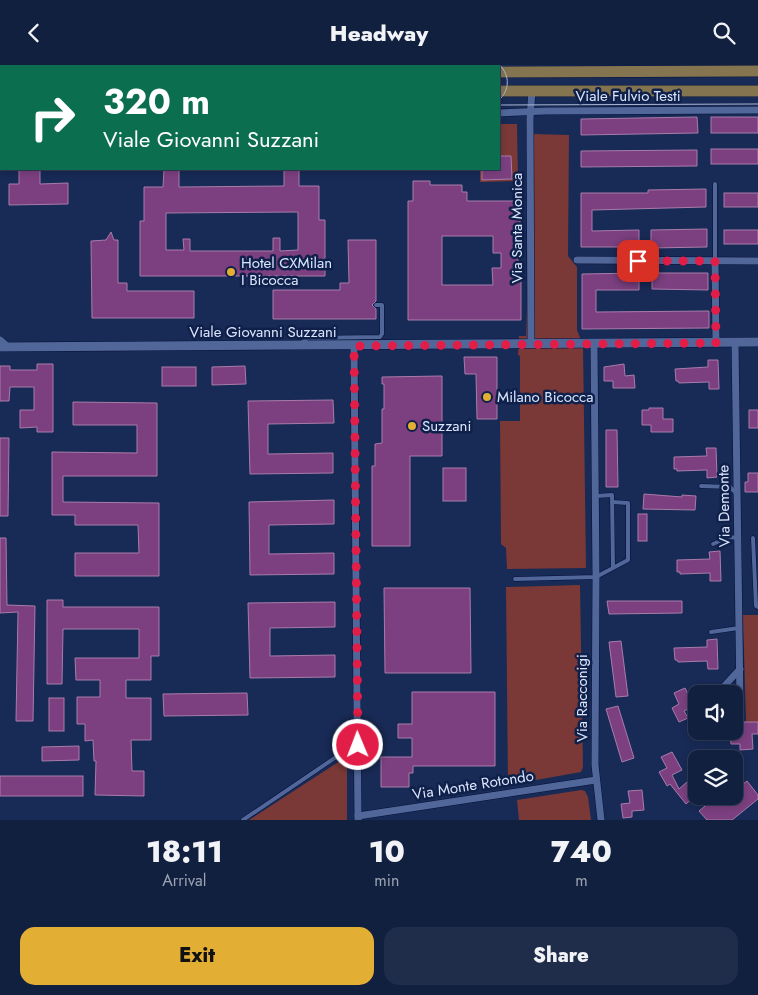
<!DOCTYPE html>
<style>
:root{--surface:#122040;--page:#1f2d4b;--text:#f1f3f6;--muted:#9ca3b1;--line:#313e59;--accent:#e2af34}
body{margin:0;font-family:Jost,sans-serif;background:var(--page);color:var(--text);height:100vh;display:flex;flex-direction:column;font-size:19px;white-space:nowrap}
*{box-sizing:border-box;margin:0}
p{font-size:16px;color:var(--muted)}
.icon{flex:none;width:28px;height:28px;fill:none;stroke:currentColor;stroke-width:2;stroke-linecap:round;stroke-linejoin:round}
.map{position:relative;height:755px;overflow:hidden}
.drawer{display:flex;flex-direction:column;background:var(--surface);flex:1}
.drawer>*{flex:none}
.hud{position:absolute;left:0px;top:0px;width:500px;height:105px;box-shadow:0 2px 8px #0003,0 0 0 1px var(--line);background:#0b6e4f;color:#fff;overflow:hidden}
.controls{position:absolute;left:688px;top:620px;display:grid;gap:10px}
.controls a{display:grid;place-items:center;width:55px;height:55px;border-radius:10px;background:var(--surface);box-shadow:0 2px 8px #0003,0 0 0 1px var(--line);font-size:25px}
.pin{position:absolute;display:grid;place-items:center;width:42px;height:42px;color:#fff;margin:-21px;border-radius:10px;box-shadow:0 2px 8px #0006}
.me{position:absolute;width:55px;margin:-28px;rotate:359deg;stroke-linejoin:round;filter:drop-shadow(0 0 4px #0008)}
.turn{display:flex;align-items:center;gap:18px;height:105px;padding:0 20px;font-size:22px}
.turn .icon{width:65px;height:65px;stroke-width:2.5}
.turn b{display:block;font-size:35px;line-height:42px}
.eta{display:flex;justify-content:space-evenly;align-items:center;height:85px;text-align:center}
.eta b{font-size:30px;font-weight:800;line-height:35px}
.action{display:flex;gap:10px;margin-top:auto;padding:10px 20px}
.action a{flex:1;height:58px;border-radius:15px;background:var(--accent);color:#111;font-size:20px;font-weight:800;line-height:58px;text-align:center}
.action a+a{background:var(--page);color:var(--text)}
header{display:flex;justify-content:space-between;align-items:center;height:65px;padding:0 20px;background:var(--surface);font-size:22px;font-weight:800}
.map>svg:first-child{display:block}
.green{fill:#7a3936}
.building{fill:#7c4080;stroke:#a87caa;fill-rule:evenodd}
.lines{fill:none;stroke-linecap:round;stroke-linejoin:round}
.service-casing{stroke:#04103a;stroke-width:5}
.minor-casing{stroke:#04103a;stroke-width:8}
.tertiary-casing{stroke:#04103a;stroke-width:10}
.primary-casing{stroke:#04103a;stroke-width:12}
.service{stroke:#516799;stroke-width:4}
.minor{stroke:#516799;stroke-width:7}
.tertiary{stroke:#516799;stroke-width:9}
.primary{stroke:#847550;stroke-width:11}
.tram{stroke:#abb8d4;stroke-width:1}
.route{stroke:#e11d48;stroke-width:9;stroke-dasharray:0 16.2}
.poi-dot{fill:#e2af34;stroke:#0f204b;stroke-width:2}
.labels{text-anchor:middle;stroke-width:5;stroke-linejoin:round;paint-order:stroke}
.street-label{font-size:15px;fill:#dbe6fd;stroke:#0f204b}
.poi-label{font-size:15px;fill:#dbe6fd;stroke:#0f204b;text-anchor:start}
</style>
<header><svg class="icon" aria-label="back" viewBox="0 0 24 24"><path d="M15 5l-7 7 7 7"/></svg>Headway<svg class="icon" aria-label="search" viewBox="0 0 24 24"><circle cx="10" cy="10" r="6"/><path d="M15 15l6 6"/></svg></header>
<div class="map">
<svg width="758" height="755" viewBox="0 0 758 755">
<rect width="100%" height="100%" fill="#182a56"/>
<g class="green">
<polygon points="499,59 517,59 518,116 480,117 480,104 499,104"/>
<polygon points="532,69 569,70 568,191 577,202 577,265 583,280 586,503 507,504 506,483 501,479 500,356 520,356 520,291 518,290 519,271 526,271"/>
<polygon points="580,520 583,702 581,707 508,720 506,522"/>
<polygon points="743,550 758,550 758,657 746,657"/>
<polygon points="347,691 347,755 249,755 343,694"/>
<polygon points="581,725 585,726 588,732 591,755 519,755 517,735"/>
</g>
<g class="building">
<polygon points="697,52 698,68 581,70 581,54"/>
<rect x="711" y="52" width="47" height="16"/>
<rect x="711" y="84" width="47" height="15"/>
<polygon points="697,85 697,101 581,102 581,86"/>
<polygon points="499,91 511,91 512,114 482,115 482,104 499,104"/>
<polygon points="19,104 40,104 40,119 68,118 68,139 9,140 9,119 19,119"/>
<path d="M164,104H179V122L284,121V104H299V121H319V155H325V211H140V156H144V122H163ZM298,147V185L280,186V173H273V186H190V174H183L184,185H166V148Z"/>
<path d="M413,116H430V120H462V127H467V136H520V182H518V211H521V255H408V136H413ZM442,171H493V188H501V203H492L493,220H442Z"/>
<polygon points="706,124 706,142 592,145 592,166 639,165 639,182 581,182 581,128 648,128 648,125"/>
<rect x="724" y="128" width="34" height="14"/>
<polygon points="707,164 707,182 651,183 651,165"/>
<rect x="724" y="165" width="34" height="14"/>
<polygon points="111,167 114,175 118,175 118,218 127,218 127,226 194,226 194,253 92,253 91,176 106,175"/>
<polygon points="348,175 376,175 376,236 372,240 376,244 376,254 273,254 273,225 340,225 340,218 349,218"/>
<polygon points="639,208 639,225 596,225 596,247 709,246 709,263 582,264 582,209"/>
<polygon points="652,208 708,208 708,225 652,224"/>
<polygon points="464,292 497,292 497,354 477,354 476,309 465,309"/>
<polygon points="708,295 718,295 719,324 709,324 709,317 679,318 678,316 676,316 675,304 708,302"/>
<polygon points="37,299 53,299 53,367 37,367 37,362 20,363 20,345 34,345 34,322 10,322 9,336 0,336 0,301 10,301 10,305 37,305"/>
<polygon points="624,299 625,311 634,310 635,323 613,323 613,316 604,316 604,302"/>
<polygon points="245,301 246,319 212,320 212,302"/>
<rect x="162" y="302" width="34" height="19"/>
<polygon points="442,311 442,391 410,391 410,481 372,481 372,401 375,401 375,379 382,378 382,344 384,344 384,319 382,319 382,312"/>
<polygon points="333,335 334,358 268,359 268,389 333,388 333,408 250,409 248,336"/>
<polygon points="73,337 157,338 157,411 63,411 63,437 159,438 159,511 75,511 75,488 139,488 138,460 75,460 75,450 52,450 52,387 137,388 137,360 73,360"/>
<polygon points="649,343 663,343 663,354 673,354 673,367 651,367 651,360 642,360 642,345 649,345"/>
<rect x="749" y="345" width="9" height="18"/>
<polygon points="606,365 617,365 618,422 606,422"/>
<polygon points="0,373 9,373 8,451 0,451"/>
<polygon points="706,383 716,383 717,412 707,413 707,405 677,406 677,404 674,404 674,392 707,391"/>
<rect x="443" y="403" width="23" height="33"/>
<polygon points="748,408 758,408 758,427 745,427 745,417 748,417"/>
<polygon points="644,429 682,432 682,430 696,431 695,445 643,444"/>
<polygon points="334,435 334,459 269,460 269,489 334,488 334,509 250,510 249,437"/>
<rect x="638" y="449" width="9" height="27"/>
<polygon points="0,473 6,473 7,540 35,541 33,656 16,656 18,547 0,548"/>
<polygon points="720,486 721,516 710,516 710,508 680,509 680,507 677,507 677,495 710,494 709,487"/>
<polygon points="384,523 470,523 471,608 385,608"/>
<polygon points="47,535 63,535 63,542 159,542 159,591 151,591 151,615 126,615 126,633 151,633 151,675 131,675 132,706 144,706 144,731 95,730 96,696 94,696 93,675 85,676 85,659 77,659 77,632 100,632 100,615 76,615 75,593 139,593 139,564 63,564 62,619 47,619"/>
<polygon points="607,536 682,536 682,548 609,549"/>
<polygon points="335,537 335,562 270,563 270,591 335,590 335,612 250,613 248,538"/>
<polygon points="717,574 718,604 708,604 707,596 678,597 677,595 675,595 674,583 707,582 707,575"/>
<polygon points="621,576 628,631 616,632 609,577"/>
<polygon points="685,623 694,641 684,646 688,653 679,657 672,643 679,639 674,628"/>
<polygon points="412,627 495,627 495,701 413,701 413,708 409,708 409,722 381,722 381,692 412,692 412,673 398,673 398,659 412,659"/>
<polygon points="247,628 248,650 164,651 163,629"/>
<rect x="49" y="633" width="15" height="33"/>
<polygon points="618,641 634,693 622,697 606,644"/>
<polygon points="734,657 758,657 758,669 752,669 753,684 740,685 740,679 731,679 730,666 734,666"/>
<polygon points="79,681 79,695 42,696 42,682"/>
<polygon points="672,687 682,705 672,710 679,724 696,709 696,730 686,739 670,719 667,721 659,707 667,703 661,692"/>
<rect x="0" y="711" width="83" height="20"/>
<polygon points="747,716 758,730 758,734 732,755 707,755 699,746 710,737 713,740 724,731 734,731 734,723 741,717 743,719"/>
<polygon points="642,725 644,745 632,746 632,752 623,753 621,739 630,738 628,726"/>
</g>
<g class="lines">
<g class="service-casing">
<g id="service">
<polyline points="715,119 715,196"/>
<polyline points="301,279 307,273 380,272 382,269 382,240 376,240"/>
<polyline points="701,421 730,422 737,429"/>
<polyline points="596,431 612,430 613,502"/>
<polyline points="753,473 756,541 758,542"/>
<polyline points="713,479 729,472 738,473"/>
<polyline points="515,514 596,512 628,495 628,438 612,437"/>
<polyline points="711,567 739,563"/>
<polyline points="243,755 348,684"/>
</g>
</g>
<g class="minor-casing">
<g id="minor">
<polyline points="499,48 546,46 758,45"/>
<polyline points="0,50 1,50"/>
<polyline points="577,195 758,196"/>
<polyline points="715,196 716,277"/>
<polyline points="0,275 8,282"/>
<polyline points="531,279 530,54 532,25"/>
<polyline points="594,279 596,512 595,700 601,755"/>
<polyline points="354,281 358,755"/>
<polyline points="717,629 740,604"/>
<polyline points="734,648 737,645 740,638 735,277"/>
<polyline points="358,751 596,715"/>
</g>
</g>
<g class="tertiary-casing">
<polyline id="tertiary" points="0,282 758,277"/>
</g>
<g class="primary-casing">
<g id="primary">
<polyline points="499,7 758,6"/>
<polyline points="0,11 1,11"/>
<polyline points="499,26 758,26"/>
<polyline points="0,30 1,30"/>
</g>
</g>
<use href="#service" class="service"/>
<use href="#minor" class="minor"/>
<use href="#tertiary" class="tertiary"/>
<use href="#primary" class="primary"/>
<g class="tram">
<path d="M499,35C510,25 510,11 500,0"/>
<polyline points="499,40 758,39"/>
<polyline points="0,43 1,43"/>
</g>
</g>
<g class="lines">
<polyline class="route" points="358,680 354,281 716,278 715,196 638,196"/>
</g>
<g class="poi-dot">
<circle cx="231" cy="207" r="5"/>
<circle cx="487" cy="332" r="5"/>
<circle cx="412" cy="361" r="5"/>
</g>
<g class="labels">
<g class="street-label">
<text x="628" y="36">Viale Fulvio Testi</text>
<text transform="translate(517 163) rotate(-90)" y="5">Via Santa Monica</text>
<text x="263" y="272">Viale Giovanni Suzzani</text>
<text transform="translate(724 441) rotate(-91)" y="5">Via Demonte</text>
<text transform="translate(582 633) rotate(-90)" y="5">Via Racconigi</text>
<text transform="translate(473 720) rotate(-9)" y="5">Via Monte Rotondo</text>
</g>
<g class="poi-label">
<text x="241" y="203">Hotel CXMilan<tspan x="241" dy="17">I Bicocca</tspan></text>
<text x="497" y="337">Milano Bicocca</text>
<text x="422" y="366">Suzzani</text>
</g>
</g>
</svg>
<div class="controls">
<a><svg class="icon" aria-label="sound" viewBox="0 0 24 24"><path d="M4 9h4l5-4v14l-5-4H4zM17 9q2 3 0 6"/></svg></a>
<a><svg class="icon" aria-label="layers" viewBox="0 0 24 24"><path d="M12 4l9 5-9 5-9-5zM3 14l9 5 9-5"/></svg></a>
</div>
<div class="pin" style="left:638px;top:196px;background:#d93025"><svg class="icon" aria-label="arrive" viewBox="0 0 24 24"><path d="M6 21V4h12l-3 4 3 4H6"/></svg></div>
<svg class="me" style="left:358px;top:680px" viewBox="-20 -20 40 40"><circle r="17" fill="#e11d48" stroke="#fff" stroke-width="3"/><path d="M0-11L8 9 0 5-8 9z" fill="#fff"/></svg>
<div class="hud">
<div class="turn"><svg class="icon" aria-label="right" viewBox="0 0 24 24"><path d="M7 20v-9h11M14 6l5 5-5 5"/></svg><div><b>320 m</b>Viale Giovanni Suzzani</div></div>
</div>
</div>
<section class="drawer">
<div class="eta">
<div><b>18:11</b><p>Arrival</p></div>
<div><b>10</b><p>min</p></div>
<div><b>740</b><p>m</p></div>
</div>
<div class="action"><a>Exit</a><a>Share</a></div>
</section>
